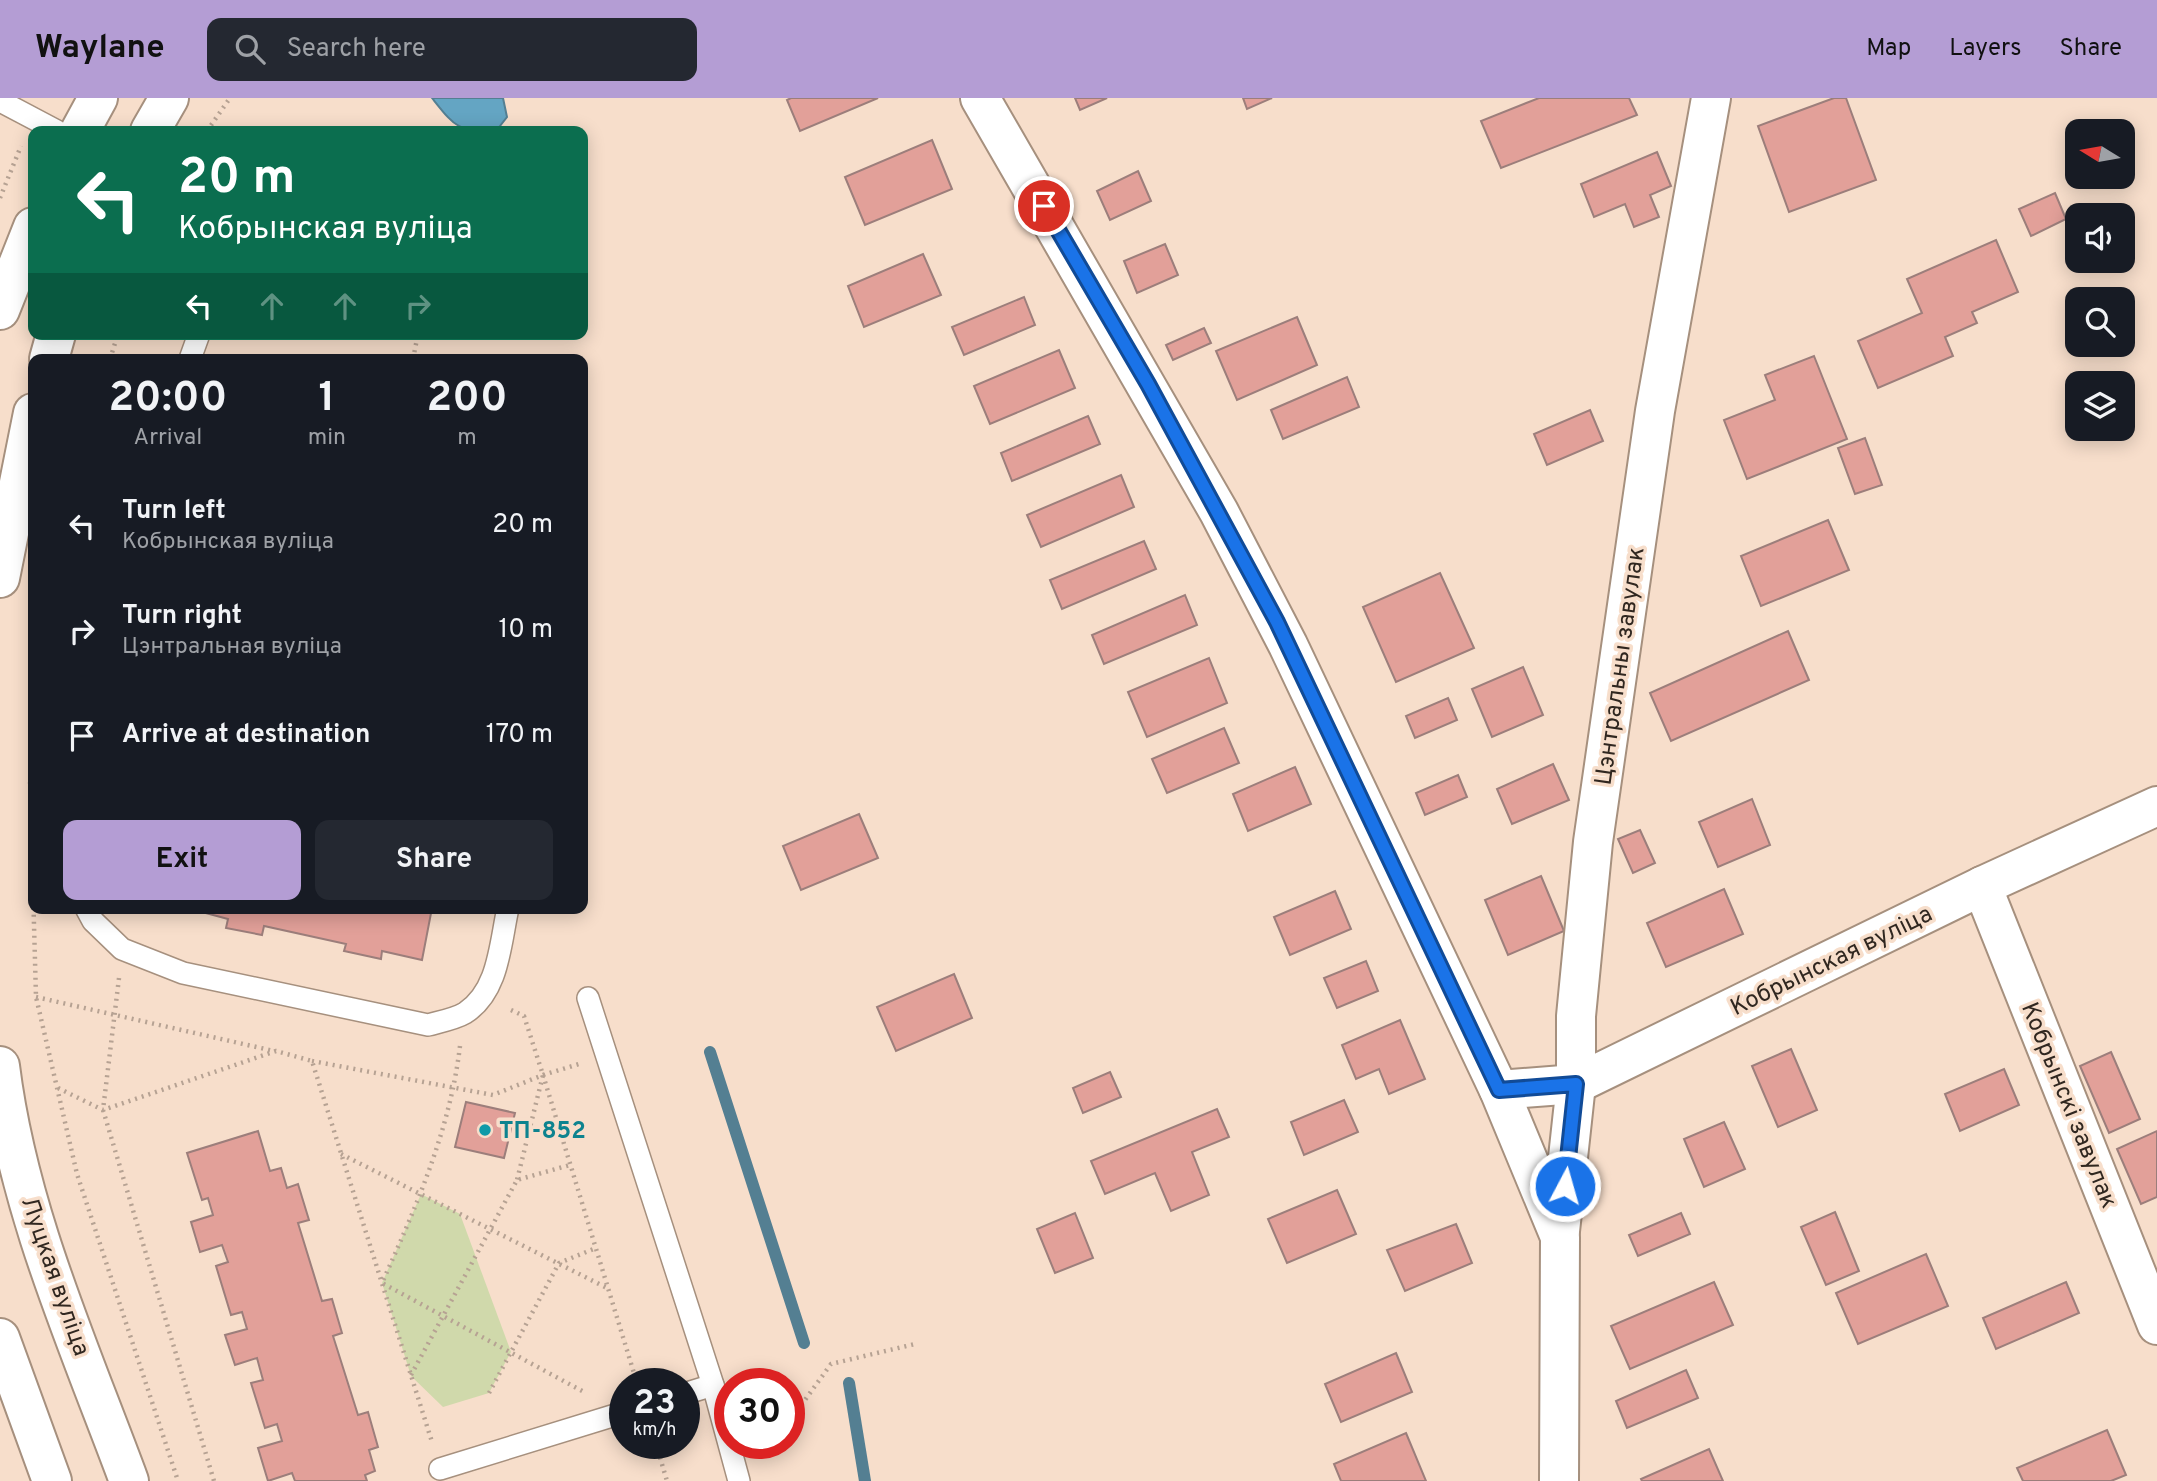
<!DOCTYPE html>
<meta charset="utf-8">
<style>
:root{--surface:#171b24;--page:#242831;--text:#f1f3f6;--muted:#9ea1a6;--accent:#b49dd4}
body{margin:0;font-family:Overpass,sans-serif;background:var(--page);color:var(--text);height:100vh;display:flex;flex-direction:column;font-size:26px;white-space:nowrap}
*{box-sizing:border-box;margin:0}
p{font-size:23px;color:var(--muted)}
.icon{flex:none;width:38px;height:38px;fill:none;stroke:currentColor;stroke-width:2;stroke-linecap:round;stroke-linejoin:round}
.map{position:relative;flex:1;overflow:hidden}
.drawer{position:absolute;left:28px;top:256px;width:560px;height:560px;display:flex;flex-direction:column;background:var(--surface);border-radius:14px;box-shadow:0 4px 18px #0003}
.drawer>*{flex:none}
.hud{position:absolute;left:28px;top:28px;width:560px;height:214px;border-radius:14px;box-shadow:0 4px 18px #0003;background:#0b6e4f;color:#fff;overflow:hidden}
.needle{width:46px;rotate:281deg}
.tools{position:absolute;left:2065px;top:21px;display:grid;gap:14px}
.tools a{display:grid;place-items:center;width:70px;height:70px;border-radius:14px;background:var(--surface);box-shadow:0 4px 18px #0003;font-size:35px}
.speed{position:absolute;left:609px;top:1270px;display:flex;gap:14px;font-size:35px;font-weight:700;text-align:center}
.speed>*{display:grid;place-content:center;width:91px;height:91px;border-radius:50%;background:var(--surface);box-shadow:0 4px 18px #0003;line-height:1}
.speed small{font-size:18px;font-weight:400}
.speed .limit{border:10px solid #d22;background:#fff;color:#111}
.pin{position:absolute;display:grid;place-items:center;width:60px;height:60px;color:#fff;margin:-30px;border:4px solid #fff;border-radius:50%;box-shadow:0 2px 7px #0007}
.me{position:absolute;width:77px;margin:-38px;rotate:6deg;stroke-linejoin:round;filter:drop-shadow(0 0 5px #0008)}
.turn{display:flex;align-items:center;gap:24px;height:147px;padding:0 35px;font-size:32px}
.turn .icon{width:91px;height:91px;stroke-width:2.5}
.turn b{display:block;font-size:49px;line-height:60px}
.lanes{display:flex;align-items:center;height:66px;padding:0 35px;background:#0003;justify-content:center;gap:35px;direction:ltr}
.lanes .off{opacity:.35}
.eta{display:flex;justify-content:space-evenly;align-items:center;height:119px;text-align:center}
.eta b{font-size:42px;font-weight:700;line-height:49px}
.cta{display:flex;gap:14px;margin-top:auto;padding:14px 35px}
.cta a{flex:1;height:80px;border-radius:14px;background:var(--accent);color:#111;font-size:28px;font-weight:700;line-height:80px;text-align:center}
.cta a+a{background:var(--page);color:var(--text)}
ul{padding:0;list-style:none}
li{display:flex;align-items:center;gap:21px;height:105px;padding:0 35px}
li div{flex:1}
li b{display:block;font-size:26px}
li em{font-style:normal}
header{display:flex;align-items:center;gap:42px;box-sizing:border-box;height:98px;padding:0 35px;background:var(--accent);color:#111}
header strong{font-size:33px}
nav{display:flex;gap:38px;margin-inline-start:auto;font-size:24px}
.search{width:490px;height:63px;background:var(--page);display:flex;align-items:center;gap:18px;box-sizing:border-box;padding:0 24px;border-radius:14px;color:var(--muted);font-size:26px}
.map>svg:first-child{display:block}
.green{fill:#d0d9ab}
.water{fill:#64a5c3;stroke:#547f92;stroke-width:2}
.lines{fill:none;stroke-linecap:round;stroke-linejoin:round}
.stream{stroke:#547f92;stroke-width:12}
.building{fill:#e2a099;stroke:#9c7e7b;stroke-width:2}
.lane-casing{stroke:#a6907e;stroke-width:24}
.street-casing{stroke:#a6907e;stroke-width:42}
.secondary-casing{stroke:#a6907e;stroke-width:42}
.path{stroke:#b6a293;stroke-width:4.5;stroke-dasharray:2 5;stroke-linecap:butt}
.lane{stroke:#fff;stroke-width:21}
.street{stroke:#fff;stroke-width:38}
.secondary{stroke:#fff;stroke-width:38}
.route-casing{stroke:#114b97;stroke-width:18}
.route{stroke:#1a73e8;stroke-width:12}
.culture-dot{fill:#0f9aa8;stroke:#f7decb;stroke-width:2.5}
.labels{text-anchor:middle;stroke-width:7;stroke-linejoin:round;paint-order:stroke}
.street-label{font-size:24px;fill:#302720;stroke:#f7decb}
.culture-label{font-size:24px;font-weight:bold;fill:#0d838f;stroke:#f7decb;text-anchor:start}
</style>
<header>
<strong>Waylane</strong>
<div class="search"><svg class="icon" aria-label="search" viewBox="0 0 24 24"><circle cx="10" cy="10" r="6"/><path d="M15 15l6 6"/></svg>Search here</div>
<nav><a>Map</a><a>Layers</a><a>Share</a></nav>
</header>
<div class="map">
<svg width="2157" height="1383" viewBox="0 0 2157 1383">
<rect width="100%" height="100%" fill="#f7decb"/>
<polygon class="green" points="421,1096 460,1116 511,1254 489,1295 443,1309 411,1278 382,1185"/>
<path class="water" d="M432,0H503L507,19L496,33C457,33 456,30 432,0Z"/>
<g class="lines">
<g class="stream">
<polyline points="710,954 804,1245"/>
<polyline points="849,1285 865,1383"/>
</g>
</g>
<g class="building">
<polygon points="791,0 878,0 800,33 787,2"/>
<polygon points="1075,0 1107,0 1080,12"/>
<polygon points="1243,0 1272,0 1247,11"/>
<polygon points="1539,0 1629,0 1637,17 1501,70 1481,23"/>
<polygon points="1834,0 1846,0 1876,82 1789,114 1758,28"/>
<polygon points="932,42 952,91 865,127 845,79"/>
<polygon points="1657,54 1671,88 1650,97 1659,119 1634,129 1625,106 1594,119 1581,86"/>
<polygon points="1138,73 1151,103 1110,122 1097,93"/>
<polygon points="2055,95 2066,121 2031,138 2019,111"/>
<polygon points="1996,142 2018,194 1972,214 1977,225 1945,239 1953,258 1878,290 1858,243 1922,215 1907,181"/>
<polygon points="1165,146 1178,177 1137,195 1124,163"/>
<polygon points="923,156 941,197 864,229 848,188"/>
<polygon points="1024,199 1035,227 964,257 952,229"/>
<polygon points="1297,219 1317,267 1237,302 1216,253"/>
<polygon points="1204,230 1211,245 1173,262 1166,247"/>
<polygon points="1059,252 1075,290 990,326 974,288"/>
<polygon points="1814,258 1847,341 1747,381 1724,322 1775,302 1765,277"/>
<polygon points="1347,279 1359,309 1283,341 1271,312"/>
<polygon points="1590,312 1603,343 1547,367 1534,336"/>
<polygon points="1088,318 1100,346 1012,383 1001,355"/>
<polygon points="1865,340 1882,387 1855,396 1838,350"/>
<polygon points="1121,377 1134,409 1041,449 1027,417"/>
<polygon points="1828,422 1849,472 1761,508 1741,458"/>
<polygon points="1144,443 1156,471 1062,511 1050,482"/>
<polygon points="1440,475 1474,550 1396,584 1363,509"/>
<polygon points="1185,497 1197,527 1104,566 1092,537"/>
<polygon points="1788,533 1809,582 1671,643 1650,595"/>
<polygon points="1209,560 1227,605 1147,639 1128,594"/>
<polygon points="1523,569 1543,617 1492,639 1472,591"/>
<polygon points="1448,600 1457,622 1415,640 1406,618"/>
<polygon points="1224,630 1239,665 1167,695 1152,661"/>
<polygon points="1553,666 1569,702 1512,726 1497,691"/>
<polygon points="1295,669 1311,706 1248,733 1233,696"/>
<polygon points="1458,677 1467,699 1425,717 1416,695"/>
<polygon points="1752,701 1770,747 1718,769 1699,724"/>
<polygon points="859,716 878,760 801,792 783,748"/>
<polygon points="1640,732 1655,765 1633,775 1618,741"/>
<polygon points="1541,778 1564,833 1508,857 1485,802"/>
<polygon points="1724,791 1743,836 1666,869 1647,825"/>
<polygon points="1335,793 1351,831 1290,857 1274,819"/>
<polygon points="187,810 432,810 422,862 382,853 381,861 344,853 346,846 264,828 262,837 226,830 228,821"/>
<polygon points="1366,863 1378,893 1337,910 1324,880"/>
<polygon points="954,876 972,920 896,953 877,909"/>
<polygon points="1400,922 1425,981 1389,996 1379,971 1356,981 1342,947"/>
<polygon points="1791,951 1817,1012 1778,1029 1752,968"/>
<polygon points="2111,954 2140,1021 2109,1035 2080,968"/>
<polygon points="2004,971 2019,1007 1960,1033 1945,996"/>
<polygon points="1110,974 1121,999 1083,1015 1073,990"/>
<polygon points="1344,1002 1358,1034 1304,1057 1291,1024"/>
<polygon points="466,1004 515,1015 504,1060 455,1049"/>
<polygon points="1217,1011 1229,1039 1192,1054 1209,1097 1171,1113 1155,1075 1105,1096 1091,1063"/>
<polygon points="1724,1024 1745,1071 1704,1089 1684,1041"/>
<polygon points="258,1033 270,1073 281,1070 287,1090 298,1086 309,1122 298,1125 322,1203 332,1201 342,1235 333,1238 358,1317 368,1314 378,1349 369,1352 375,1373 365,1377 367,1383 295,1383 292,1375 268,1383 258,1350 282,1343 277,1326 265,1330 251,1285 263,1282 257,1260 235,1267 225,1237 247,1231 242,1214 231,1217 216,1168 228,1164 222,1147 200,1154 191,1124 213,1117 208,1100 202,1102 187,1055"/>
<polygon points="2157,1033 2157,1099 2141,1106 2117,1051"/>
<polygon points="1337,1092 1356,1136 1287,1165 1268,1121"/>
<polygon points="1835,1114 1859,1173 1826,1187 1801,1129"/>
<polygon points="1075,1115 1093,1160 1055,1175 1037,1131"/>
<polygon points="1681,1115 1690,1136 1638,1158 1629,1137"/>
<polygon points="1456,1126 1472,1165 1405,1193 1387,1152"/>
<polygon points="1926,1156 1948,1208 1858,1246 1836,1195"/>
<polygon points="1714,1184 1733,1227 1630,1271 1611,1228"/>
<polygon points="2066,1184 2079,1215 1996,1251 1983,1220"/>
<polygon points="1396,1255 1412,1294 1341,1324 1325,1286"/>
<polygon points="1686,1272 1698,1300 1627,1330 1616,1303"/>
<polygon points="2107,1332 2126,1377 2111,1383 2023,1383 2017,1370"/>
<polygon points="1406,1335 1426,1383 1341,1383 1334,1366"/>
<polygon points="1709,1351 1723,1383 1642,1383 1641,1381"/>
</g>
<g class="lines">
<g class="lane-casing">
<g id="lane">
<polyline points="0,3 57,33"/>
<polyline points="190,261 199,236"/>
<path d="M86,810L93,823L122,851L183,875L428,927C439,924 455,921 465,915C499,893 500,846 508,810"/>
<polyline points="588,900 713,1287"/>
<polyline points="684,1296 713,1287 739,1383"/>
<polyline points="440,1371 625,1314"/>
</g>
</g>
<g class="street-casing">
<g id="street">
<polyline points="980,0 1219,414 1288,547 1499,992 1560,1139 1559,1383"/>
<polyline points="1982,788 2157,1227"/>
<polyline points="1499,992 1576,986 1982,788 2157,708"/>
<polyline points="1560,1133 1576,986 1576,918 1593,744 1655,313 1711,0"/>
</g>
</g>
<g class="secondary-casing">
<g id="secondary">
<polyline points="80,33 98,0"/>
<polyline points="150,33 169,0"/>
<polyline points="0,212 33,129"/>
<polyline points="49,261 56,236"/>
<polyline points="0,480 33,315"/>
<path d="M0,968C18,1113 79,1248 129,1383"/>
<polyline points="0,1240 52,1383"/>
</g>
</g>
<g class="path">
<polyline points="207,33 230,0"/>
<polyline points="0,100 21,48"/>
<polyline points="110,261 118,236"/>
<polyline points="413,261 418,236"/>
<polyline points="33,649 30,682 36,899 77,1076 178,1383"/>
<polyline points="119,880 103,1012 214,1383"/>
<polyline points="36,899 274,953"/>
<polyline points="511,912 524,918 543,977 517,1082"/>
<path d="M460,948C450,1032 416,1109 382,1185L584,1294"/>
<polyline points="312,963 493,997 543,977 637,1285"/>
<polyline points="543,977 579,966"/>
<polyline points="58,990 103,1012 276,953 312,963 432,1344"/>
<polyline points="341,1056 607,1190"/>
<polyline points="411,1277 517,1082 570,1067"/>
<polyline points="489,1295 559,1165 596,1150"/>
<polyline points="789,1324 831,1266 915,1246"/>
<polyline points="656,1346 667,1383"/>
</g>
<use href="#lane" class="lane"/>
<use href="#street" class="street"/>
<use href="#secondary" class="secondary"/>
</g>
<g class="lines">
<g class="route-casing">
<polyline id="route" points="1044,108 1148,286 1277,524 1499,992 1576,986 1565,1088"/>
</g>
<use href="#route" class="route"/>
</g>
<circle class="culture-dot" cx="485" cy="1032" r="7"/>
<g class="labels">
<g class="street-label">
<text transform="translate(1619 568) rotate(-82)" y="8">Цэнтральны завулак</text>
<text transform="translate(1831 862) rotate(-26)" y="8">Кобрынская вуліца</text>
<text transform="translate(2070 1007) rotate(68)" y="8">Кобрынскі завулак</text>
<text transform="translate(56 1178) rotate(71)" y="8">Луцкая вуліца</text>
</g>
<g class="culture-label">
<text x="499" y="1040">ТП-852</text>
</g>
</g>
</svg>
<div class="tools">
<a><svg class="needle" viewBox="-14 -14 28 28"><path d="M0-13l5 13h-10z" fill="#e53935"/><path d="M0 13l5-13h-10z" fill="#9ea1a6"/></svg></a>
<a><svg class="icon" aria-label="sound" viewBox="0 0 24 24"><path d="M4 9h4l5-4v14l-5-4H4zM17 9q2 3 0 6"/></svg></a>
<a><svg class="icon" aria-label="search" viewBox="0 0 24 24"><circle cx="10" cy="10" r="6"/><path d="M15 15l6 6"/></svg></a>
<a><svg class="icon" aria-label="layers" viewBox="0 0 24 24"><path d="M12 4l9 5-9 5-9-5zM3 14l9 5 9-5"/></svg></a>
</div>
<div class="speed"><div>23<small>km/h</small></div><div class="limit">30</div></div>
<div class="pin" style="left:1044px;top:108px;background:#d93025"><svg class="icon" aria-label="arrive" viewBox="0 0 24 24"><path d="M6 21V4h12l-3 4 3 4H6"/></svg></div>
<svg class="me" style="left:1565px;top:1088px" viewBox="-20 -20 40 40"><circle r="17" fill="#1a73e8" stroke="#fff" stroke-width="3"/><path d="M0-11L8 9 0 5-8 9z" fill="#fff"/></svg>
<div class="hud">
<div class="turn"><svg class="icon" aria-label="left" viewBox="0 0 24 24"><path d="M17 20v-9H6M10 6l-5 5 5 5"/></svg><div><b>20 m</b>Кобрынская вуліца</div></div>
<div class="lanes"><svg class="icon" aria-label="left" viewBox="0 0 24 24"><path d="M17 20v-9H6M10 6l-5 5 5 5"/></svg><svg class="icon off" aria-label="ahead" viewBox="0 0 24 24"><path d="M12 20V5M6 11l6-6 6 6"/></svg><svg class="icon off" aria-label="ahead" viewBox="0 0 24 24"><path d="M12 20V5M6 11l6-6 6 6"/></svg><svg class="icon off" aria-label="right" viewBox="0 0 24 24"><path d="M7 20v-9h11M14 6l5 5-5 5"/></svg></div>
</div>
<section class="drawer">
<div class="eta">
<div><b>20:00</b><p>Arrival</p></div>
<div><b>1</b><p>min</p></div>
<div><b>200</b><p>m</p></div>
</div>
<ul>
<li><svg class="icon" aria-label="left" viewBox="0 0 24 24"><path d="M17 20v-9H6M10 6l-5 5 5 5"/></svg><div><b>Turn left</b><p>Кобрынская вуліца</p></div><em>20 m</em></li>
<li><svg class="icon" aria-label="right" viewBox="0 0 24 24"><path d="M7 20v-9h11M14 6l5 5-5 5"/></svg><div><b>Turn right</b><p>Цэнтральная вуліца</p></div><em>10 m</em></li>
<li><svg class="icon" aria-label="arrive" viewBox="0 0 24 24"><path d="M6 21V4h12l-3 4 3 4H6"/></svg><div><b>Arrive at destination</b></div><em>170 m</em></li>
</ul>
<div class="cta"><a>Exit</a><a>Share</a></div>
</section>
</div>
